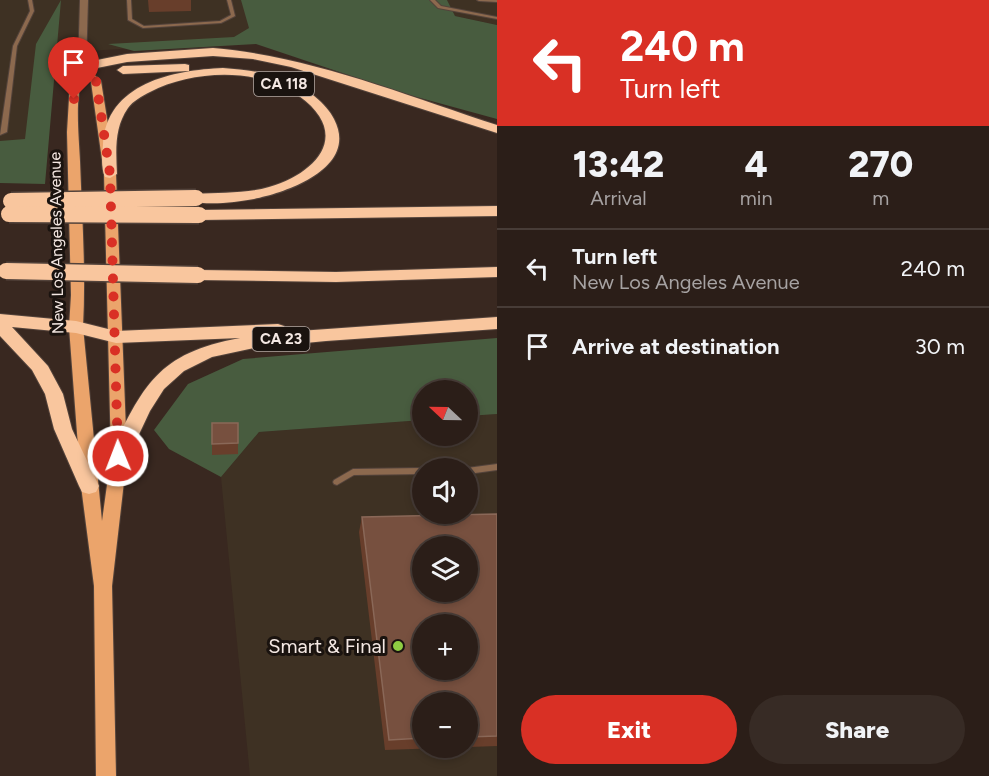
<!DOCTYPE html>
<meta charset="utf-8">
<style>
:root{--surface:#2b1e18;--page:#372b25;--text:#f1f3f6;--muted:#a6a2a2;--line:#473c37;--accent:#d93025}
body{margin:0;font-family:Figtree,sans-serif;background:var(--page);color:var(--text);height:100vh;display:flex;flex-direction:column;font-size:22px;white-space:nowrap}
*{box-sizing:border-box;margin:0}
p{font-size:20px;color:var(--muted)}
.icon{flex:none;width:33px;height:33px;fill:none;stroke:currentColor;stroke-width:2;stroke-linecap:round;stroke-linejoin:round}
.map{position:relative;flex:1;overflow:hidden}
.details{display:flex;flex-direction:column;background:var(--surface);width:492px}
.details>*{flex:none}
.top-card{background:#d93025;color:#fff;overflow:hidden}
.needle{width:39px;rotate:292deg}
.fabs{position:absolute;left:412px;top:380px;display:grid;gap:12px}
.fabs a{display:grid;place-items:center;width:66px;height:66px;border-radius:50%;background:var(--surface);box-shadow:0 3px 9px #0003,0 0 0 2px var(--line);font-size:30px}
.pin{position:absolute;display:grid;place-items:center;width:51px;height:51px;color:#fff;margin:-62px -26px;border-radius:50% 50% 50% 0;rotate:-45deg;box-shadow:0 0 6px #0007}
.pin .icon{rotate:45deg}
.me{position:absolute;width:66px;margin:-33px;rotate:359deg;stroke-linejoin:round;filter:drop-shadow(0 0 4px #0008)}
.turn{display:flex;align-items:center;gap:21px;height:126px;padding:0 24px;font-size:27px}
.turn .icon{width:78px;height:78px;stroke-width:2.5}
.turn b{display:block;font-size:42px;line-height:51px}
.eta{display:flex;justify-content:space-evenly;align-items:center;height:102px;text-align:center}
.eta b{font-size:36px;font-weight:800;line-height:42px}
.primary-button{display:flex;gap:12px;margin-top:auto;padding:12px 24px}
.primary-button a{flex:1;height:69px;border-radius:36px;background:var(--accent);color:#fff;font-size:24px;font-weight:800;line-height:69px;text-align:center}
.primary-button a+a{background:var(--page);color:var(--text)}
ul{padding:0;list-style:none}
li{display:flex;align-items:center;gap:18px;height:78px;padding:0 24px;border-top:2px solid var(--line)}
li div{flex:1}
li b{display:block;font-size:22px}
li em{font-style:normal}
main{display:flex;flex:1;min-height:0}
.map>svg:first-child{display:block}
.commercial{fill:#3e3123;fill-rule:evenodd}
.green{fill:#485c3f}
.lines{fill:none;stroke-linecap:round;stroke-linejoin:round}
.service-casing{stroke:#53433b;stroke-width:2}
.minor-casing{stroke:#53433b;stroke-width:2}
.primary-casing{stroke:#53433b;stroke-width:2}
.motorway-casing{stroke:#53433b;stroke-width:2}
.service{fill:#8c694e;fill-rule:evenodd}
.minor{fill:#8c694e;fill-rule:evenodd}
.primary{fill:#eba46b;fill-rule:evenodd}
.motorway{fill:#f9c69e;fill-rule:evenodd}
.motorway-bridge-casing{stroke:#53433b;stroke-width:19;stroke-linecap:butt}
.motorway-bridge{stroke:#f9c69e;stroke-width:16}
.wall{fill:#683e2b;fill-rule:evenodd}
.building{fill:#77503f;stroke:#8a6858;stroke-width:1.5;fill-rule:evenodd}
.route{stroke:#d93025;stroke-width:10;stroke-dasharray:0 18}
.poi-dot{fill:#8fcd42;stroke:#1a130f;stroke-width:2}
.labels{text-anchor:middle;stroke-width:6;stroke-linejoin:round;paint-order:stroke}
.shield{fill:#1a130f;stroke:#b3a8a3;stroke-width:1.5}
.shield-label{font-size:15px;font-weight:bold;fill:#f4e8e3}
.street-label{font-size:16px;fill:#f4e8e3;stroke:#1a130f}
.near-poi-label{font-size:20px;fill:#f4e8e3;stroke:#1a130f;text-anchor:end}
</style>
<main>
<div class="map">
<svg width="497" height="776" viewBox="0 0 497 776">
<rect width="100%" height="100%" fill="#392820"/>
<g class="commercial">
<polygon points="0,0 245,0 257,40 44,54 32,150 0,152"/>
<polygon points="447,0 497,0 497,25 455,16"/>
<path d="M497,414V776H250L221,477L259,432L423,420V435H468V416ZM423,468H468V513H423ZM423,546H468V591H423ZM423,624H468V669H423ZM423,702H468V747H423Z"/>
</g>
<g class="green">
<polygon points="61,0 45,184 0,183 0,141 25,139 36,44"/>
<polygon points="241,0 447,0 455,16 497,25 497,119 402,93 256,44 134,51 108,44 234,37 249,28"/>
<polygon points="497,338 497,414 468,416 468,390 423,390 423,420 259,432 221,477 169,449 154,430 188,384 243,359"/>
</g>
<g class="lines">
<g class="service-casing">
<g id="service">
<polygon points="28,0 32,0 34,11 17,46 7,132 0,135 13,46 30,11"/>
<polygon points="127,0 131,0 132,19 144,26 220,21 231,15 227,0 231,0 235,16 221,23 143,28 128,20"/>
<polygon points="430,0 435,0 441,6 497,17 497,19 438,8"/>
<polygon points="477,0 497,0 497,2 479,1"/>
<polygon points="497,464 497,470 468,474 468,468 467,468"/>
<polygon points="423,468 423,474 354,475 337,485 334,484 333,482 334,480 353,469 423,468 424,468"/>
</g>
</g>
<g class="minor-casing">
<polygon id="minor" points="80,0 88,0 86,67 82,69 78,67"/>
</g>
<g class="primary-casing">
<path id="primary" d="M82,64L101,81L116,174L127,456L112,586L116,776H96L94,586L81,486L69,327L71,295L67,132L70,82L77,67ZM84,74L91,82L104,174L111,456L102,521L83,327C86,272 82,216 80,161C79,137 74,95 84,74Z"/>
</g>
<g class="motorway-casing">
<g id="motorway">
<path d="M213,48C310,56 405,95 497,125V133L291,67L253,59L213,56L127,62L82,71L76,67L82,63L127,54Z"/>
<polygon points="185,64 189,65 189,71 123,74 117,70 123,66"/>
<path d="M223,68C246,70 269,72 290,81C307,89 326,103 334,119C359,167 289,192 254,199C236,202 209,206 191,201L189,198L191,195L196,194C220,192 245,194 269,187C317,173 352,134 299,96C258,67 193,70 150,92C142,96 133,101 128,108C114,128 116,151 117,174L110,178L105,177C101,169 102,155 103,145C106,83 174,70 223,68Z"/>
<polygon points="497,206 497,216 199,220 192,215 199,210"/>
<polygon points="497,267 497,277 336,282 198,280 192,279 190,275 192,271 198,270 336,272"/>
<path d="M0,314L76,321L116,331L278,324L284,326L285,332L497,317V329L326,341L254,348L212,357L184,371L164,389L150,411L126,462L119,464L112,462L109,456C143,386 157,353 240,338L116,343L76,333L12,327L48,366L63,394L72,429L99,486L96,492L89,494L82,492L79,486L54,429L45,394L32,370L0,336Z"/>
</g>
</g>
<use href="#service" class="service"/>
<use href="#minor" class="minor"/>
<use href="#primary" class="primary"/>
<use href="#motorway" class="motorway"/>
<g class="motorway-bridge-casing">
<g id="motorway-bridge">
<polyline points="11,201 196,198"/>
<polyline points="9,214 199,215"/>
<polyline points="6,271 198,275"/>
</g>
</g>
<use href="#motorway-bridge" class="motorway-bridge"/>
</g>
<g class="wall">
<polygon points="148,0 191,0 191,11 149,12"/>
<polygon points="238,423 238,454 212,455 212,444"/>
<path d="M497,514V746L385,750L359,532L362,517ZM423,702H468V747H423Z"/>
</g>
<g class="building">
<polygon points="212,423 238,423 238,443 212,444"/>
<path d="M497,514V736L468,737V702H423V738L389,740L362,517ZM423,546H468V591H423ZM423,624H468V669H423Z"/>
</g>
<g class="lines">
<polyline class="route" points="74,99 75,82 82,67 96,81 110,174 118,456"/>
</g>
<circle class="poi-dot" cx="398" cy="646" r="6"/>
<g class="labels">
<g class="shield">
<rect x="254" y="72" width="60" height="24" rx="4.5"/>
<rect x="252.5" y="327" width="57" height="24" rx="4.5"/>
</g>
<g class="shield-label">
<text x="284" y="89">CA 118</text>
<text x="281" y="344">CA 23</text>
</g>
<g class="street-label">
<text transform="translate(56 243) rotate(-91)" y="6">New Los Angeles Avenue</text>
</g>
<g class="near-poi-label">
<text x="386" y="653">Smart &amp; Final</text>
</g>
</g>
</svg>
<div class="fabs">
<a><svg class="needle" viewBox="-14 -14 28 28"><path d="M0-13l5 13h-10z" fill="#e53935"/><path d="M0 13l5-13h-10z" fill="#a6a2a2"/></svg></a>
<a><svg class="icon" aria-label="sound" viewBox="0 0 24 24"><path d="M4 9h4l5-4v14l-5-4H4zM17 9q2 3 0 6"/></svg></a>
<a><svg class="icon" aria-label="layers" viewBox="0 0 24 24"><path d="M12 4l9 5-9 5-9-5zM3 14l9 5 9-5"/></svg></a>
<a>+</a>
<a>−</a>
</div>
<div class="pin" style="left:74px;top:99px;background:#d93025"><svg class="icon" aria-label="arrive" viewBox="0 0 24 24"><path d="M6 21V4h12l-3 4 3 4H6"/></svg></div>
<svg class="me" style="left:118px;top:456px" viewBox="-20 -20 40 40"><circle r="17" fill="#d93025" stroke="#fff" stroke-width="3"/><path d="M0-11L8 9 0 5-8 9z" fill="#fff"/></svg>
</div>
<section class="details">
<div class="top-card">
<div class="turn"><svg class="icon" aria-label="left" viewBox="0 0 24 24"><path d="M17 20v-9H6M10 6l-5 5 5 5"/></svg><div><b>240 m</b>Turn left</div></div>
</div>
<div class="eta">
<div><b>13:42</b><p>Arrival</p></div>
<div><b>4</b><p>min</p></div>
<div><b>270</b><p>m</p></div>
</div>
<ul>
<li><svg class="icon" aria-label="left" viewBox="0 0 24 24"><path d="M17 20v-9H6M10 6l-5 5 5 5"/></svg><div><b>Turn left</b><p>New Los Angeles Avenue</p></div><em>240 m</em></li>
<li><svg class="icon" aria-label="arrive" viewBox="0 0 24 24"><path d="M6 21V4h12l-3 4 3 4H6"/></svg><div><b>Arrive at destination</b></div><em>30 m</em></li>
</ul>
<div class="primary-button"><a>Exit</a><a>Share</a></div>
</section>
</main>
